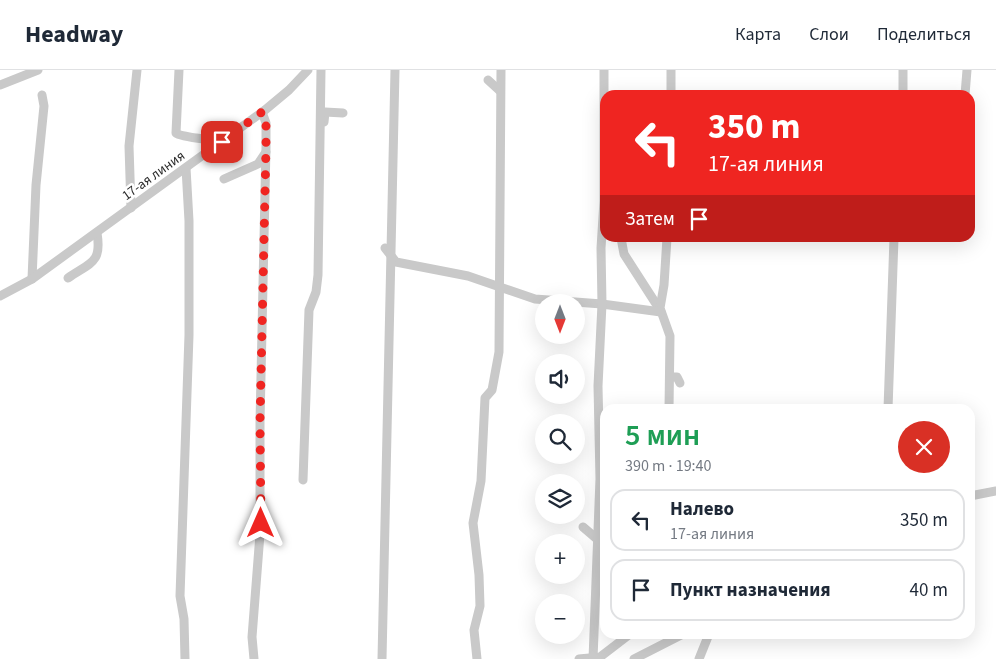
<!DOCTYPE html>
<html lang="ru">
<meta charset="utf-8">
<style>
:root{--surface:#fff;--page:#f6f6f7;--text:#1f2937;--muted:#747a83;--line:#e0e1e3}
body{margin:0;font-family:"Source Sans 3",sans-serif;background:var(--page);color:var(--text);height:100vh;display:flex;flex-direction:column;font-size:19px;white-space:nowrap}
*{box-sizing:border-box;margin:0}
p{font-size:16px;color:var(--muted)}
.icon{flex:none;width:28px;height:28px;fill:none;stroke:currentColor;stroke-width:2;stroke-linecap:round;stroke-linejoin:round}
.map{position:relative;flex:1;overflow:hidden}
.drawer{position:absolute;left:600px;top:334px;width:375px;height:235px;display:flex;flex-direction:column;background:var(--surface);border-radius:15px;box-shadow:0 5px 20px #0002}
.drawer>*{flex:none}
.banner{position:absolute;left:600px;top:20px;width:375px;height:152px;border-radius:15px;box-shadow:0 5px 20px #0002;background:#ef2521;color:#fff;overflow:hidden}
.needle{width:32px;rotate:180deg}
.fabs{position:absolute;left:535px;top:224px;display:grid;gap:10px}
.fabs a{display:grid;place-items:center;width:50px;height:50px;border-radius:50%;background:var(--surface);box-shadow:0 5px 20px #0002;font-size:25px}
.pin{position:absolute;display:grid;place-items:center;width:42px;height:42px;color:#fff;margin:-21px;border-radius:10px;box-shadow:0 2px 8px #0006}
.me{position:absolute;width:55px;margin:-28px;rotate:0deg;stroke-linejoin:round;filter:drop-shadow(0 0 4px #0008)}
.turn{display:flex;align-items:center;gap:18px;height:105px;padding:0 25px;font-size:22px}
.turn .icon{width:65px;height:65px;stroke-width:2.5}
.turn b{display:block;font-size:35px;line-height:42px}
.then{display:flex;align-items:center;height:48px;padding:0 25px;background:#0003;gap:10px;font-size:19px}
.round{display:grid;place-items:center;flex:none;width:52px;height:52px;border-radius:26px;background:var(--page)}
.head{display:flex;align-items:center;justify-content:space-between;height:85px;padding:0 25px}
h1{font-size:30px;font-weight:600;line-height:38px;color:#1e9e55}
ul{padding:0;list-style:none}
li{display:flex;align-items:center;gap:15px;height:62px;margin:0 10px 8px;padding:0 15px;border:2px solid var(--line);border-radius:15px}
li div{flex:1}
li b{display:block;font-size:19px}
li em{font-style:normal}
header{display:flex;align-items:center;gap:30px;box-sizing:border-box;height:70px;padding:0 25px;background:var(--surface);border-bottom:1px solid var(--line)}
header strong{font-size:24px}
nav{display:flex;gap:28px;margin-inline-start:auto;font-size:18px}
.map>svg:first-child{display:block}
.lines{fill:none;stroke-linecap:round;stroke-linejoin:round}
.minor{stroke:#c9c9c9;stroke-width:9}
.route{stroke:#ef2521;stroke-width:9;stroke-dasharray:0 16.2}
.labels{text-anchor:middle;stroke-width:5;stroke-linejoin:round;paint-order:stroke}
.street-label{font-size:14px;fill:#2c2c2c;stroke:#fff}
</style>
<header>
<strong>Headway</strong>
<nav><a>Карта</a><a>Слои</a><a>Поделиться</a></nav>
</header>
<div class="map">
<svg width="996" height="589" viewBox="0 0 996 589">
<rect width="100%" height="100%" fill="#fff"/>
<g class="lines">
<g class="minor">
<path d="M179,0L176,63C182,68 212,69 222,72"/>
<polyline points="488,10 500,21"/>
<polyline points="0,15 38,0"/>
<polyline points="671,25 671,0"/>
<polyline points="903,25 903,0"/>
<polyline points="965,25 967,0"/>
<polyline points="324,52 325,42 343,43"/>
<polyline points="224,109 258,94 266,82"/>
<polyline points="131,138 129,76 137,0"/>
<polyline points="621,168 624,184 660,240"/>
<polyline points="667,168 664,215 660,238 670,266 669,339"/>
<polyline points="385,178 396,192 468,206 535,229 602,234 661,242"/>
<path d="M68,208C91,192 102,193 97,163"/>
<polyline points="32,209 36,115 44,36 42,25"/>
<polyline points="0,226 32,209 265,40 289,20 308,0"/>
<polyline points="671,307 677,307 680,313"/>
<polyline points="888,339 894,168"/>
<polyline points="303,410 309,240 316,222 318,205 321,0"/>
<polyline points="970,426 996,421"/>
<polyline points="583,457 597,469"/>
<polyline points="185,589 184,549 180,526 189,265 189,151 186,98"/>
<polyline points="254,589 252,567 260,464 260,352 266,77 266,53 262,42"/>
<polyline points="382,589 395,0"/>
<polyline points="477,589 474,560 480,536 479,505 473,453 481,411 485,328 492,320 499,282 501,0"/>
<polyline points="579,589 600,587 630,564"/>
<polyline points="593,589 600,409 598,316 602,234 601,178 604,131 604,0"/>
<polyline points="634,589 683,564"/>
<polyline points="699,589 709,564"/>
</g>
</g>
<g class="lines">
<polyline class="route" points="222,72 262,42 266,53 266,77 260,352 261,453"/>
</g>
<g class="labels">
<g class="street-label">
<text transform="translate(153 105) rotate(-36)" y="5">17-ая линия</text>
</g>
</g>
</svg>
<div class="fabs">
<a><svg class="needle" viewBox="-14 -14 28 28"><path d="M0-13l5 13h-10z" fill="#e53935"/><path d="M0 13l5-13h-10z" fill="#747a83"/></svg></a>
<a><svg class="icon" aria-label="sound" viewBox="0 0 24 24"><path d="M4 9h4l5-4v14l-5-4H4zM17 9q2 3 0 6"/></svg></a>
<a><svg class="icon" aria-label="search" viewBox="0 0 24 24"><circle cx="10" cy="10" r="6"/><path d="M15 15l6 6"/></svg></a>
<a><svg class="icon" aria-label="layers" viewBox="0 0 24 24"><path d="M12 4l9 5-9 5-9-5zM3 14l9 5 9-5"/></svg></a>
<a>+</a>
<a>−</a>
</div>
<div class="pin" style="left:222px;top:72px;background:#d93025"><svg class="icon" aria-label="arrive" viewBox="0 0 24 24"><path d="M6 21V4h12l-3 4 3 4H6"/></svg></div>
<svg class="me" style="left:261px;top:453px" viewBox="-20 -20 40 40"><path d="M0-17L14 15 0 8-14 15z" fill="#ef2521" stroke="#fff" stroke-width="4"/></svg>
<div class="banner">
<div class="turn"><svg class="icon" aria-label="left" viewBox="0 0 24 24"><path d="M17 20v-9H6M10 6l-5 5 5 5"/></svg><div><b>350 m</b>17-ая линия</div></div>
<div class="then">Затем<svg class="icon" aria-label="arrive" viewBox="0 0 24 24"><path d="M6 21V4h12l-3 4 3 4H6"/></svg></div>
</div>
<section class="drawer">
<div class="head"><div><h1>5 мин</h1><p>390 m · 19:40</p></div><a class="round" style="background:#d93025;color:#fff"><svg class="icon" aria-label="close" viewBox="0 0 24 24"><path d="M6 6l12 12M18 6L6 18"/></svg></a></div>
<ul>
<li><svg class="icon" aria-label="left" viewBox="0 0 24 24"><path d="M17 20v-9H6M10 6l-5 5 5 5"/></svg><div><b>Налево</b><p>17-ая линия</p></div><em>350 m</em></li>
<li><svg class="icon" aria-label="arrive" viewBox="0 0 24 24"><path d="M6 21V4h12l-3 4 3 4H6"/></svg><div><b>Пункт назначения</b></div><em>40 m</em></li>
</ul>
</section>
</div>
